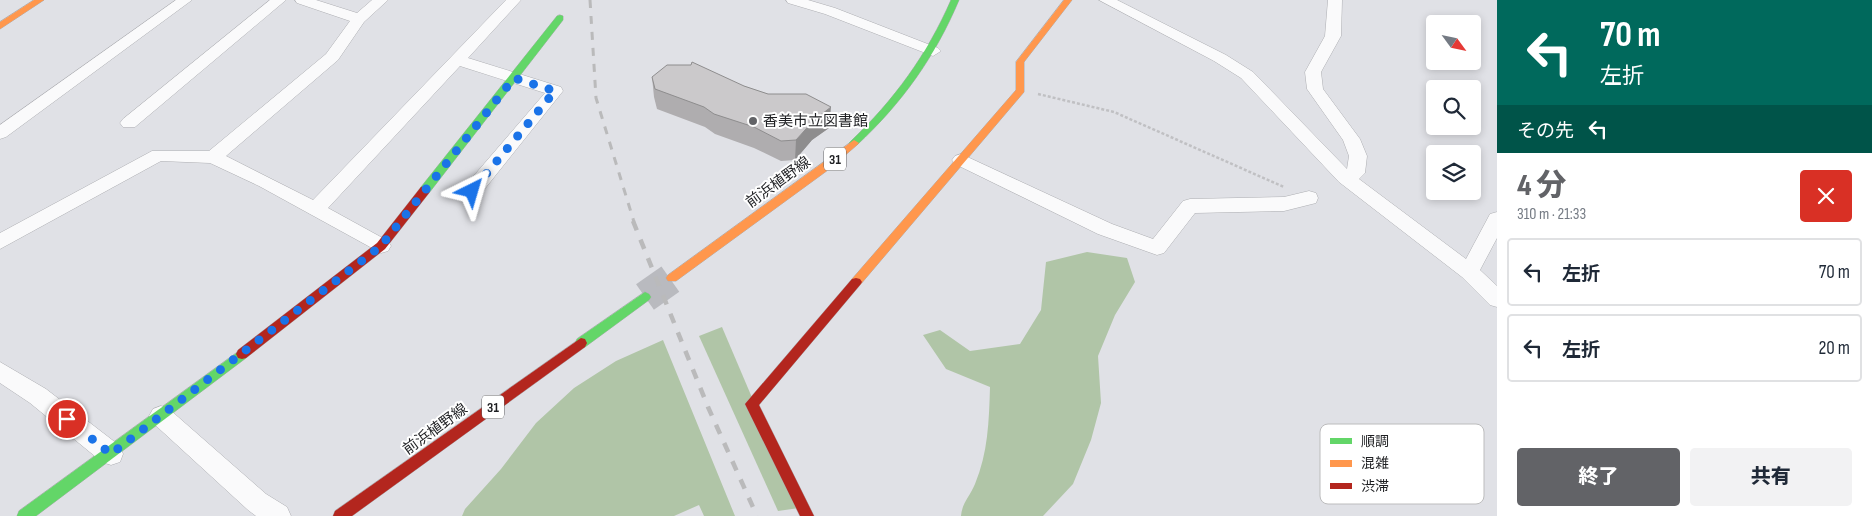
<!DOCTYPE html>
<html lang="ja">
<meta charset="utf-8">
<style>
:root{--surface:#fff;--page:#f2f2f3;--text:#1f2937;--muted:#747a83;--line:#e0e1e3;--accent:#626367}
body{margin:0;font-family:"Sofia Sans Condensed","Noto Sans JP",sans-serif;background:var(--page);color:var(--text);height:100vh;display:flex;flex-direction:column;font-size:19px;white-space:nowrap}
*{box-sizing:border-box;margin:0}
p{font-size:16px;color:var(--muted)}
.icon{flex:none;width:28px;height:28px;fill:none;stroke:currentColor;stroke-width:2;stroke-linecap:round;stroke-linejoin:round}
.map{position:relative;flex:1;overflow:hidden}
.panel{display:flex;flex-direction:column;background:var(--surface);width:375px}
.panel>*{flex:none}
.top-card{background:#00695c;color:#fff;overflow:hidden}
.needle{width:32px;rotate:123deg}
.fabs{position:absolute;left:1426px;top:15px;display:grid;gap:10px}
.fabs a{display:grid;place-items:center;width:55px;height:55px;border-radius:5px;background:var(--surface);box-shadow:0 2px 8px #0003;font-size:25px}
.pin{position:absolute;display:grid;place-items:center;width:42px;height:42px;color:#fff;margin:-21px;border:2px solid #fff;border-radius:50%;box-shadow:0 1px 5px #0007}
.me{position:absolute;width:55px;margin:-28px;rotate:40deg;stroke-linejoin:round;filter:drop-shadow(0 0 4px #0008)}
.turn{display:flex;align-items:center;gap:18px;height:105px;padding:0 20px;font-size:22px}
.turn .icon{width:65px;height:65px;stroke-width:2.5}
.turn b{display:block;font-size:35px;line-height:42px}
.then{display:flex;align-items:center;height:48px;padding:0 20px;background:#0003;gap:10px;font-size:19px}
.round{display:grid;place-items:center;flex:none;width:52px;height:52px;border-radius:5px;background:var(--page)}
.summary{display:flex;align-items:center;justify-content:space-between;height:85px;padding:0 20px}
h1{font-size:30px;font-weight:800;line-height:38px;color:var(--accent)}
.button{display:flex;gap:10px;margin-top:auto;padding:10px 20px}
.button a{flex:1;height:58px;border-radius:5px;background:var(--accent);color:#fff;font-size:20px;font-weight:800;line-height:58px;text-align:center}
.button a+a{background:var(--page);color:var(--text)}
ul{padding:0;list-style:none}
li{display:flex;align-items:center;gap:15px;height:68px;margin:0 10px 8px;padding:0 10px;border:2px solid var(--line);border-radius:5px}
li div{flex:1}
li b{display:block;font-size:19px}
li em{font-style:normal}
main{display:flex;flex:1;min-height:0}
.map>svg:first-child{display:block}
.forest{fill:#b0c5a7}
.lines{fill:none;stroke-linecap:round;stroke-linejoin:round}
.primary-tunnel{stroke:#b9babf;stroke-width:31;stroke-dasharray:31 15;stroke-linecap:butt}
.street-casing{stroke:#adaeb2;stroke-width:1}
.fast-casing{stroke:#adaeb2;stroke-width:1}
.slow-casing{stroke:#adaeb2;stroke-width:1}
.jam-casing{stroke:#adaeb2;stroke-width:1}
.path{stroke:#c0c0c3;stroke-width:2.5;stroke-dasharray:3 2;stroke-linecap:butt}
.street{fill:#fafafb;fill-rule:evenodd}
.fast{fill:#63d668;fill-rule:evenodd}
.slow{fill:#ff974d;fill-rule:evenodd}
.jam{fill:#b3261e;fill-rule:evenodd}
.rail-far1{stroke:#bababb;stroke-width:3;stroke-dasharray:8 8;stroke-linecap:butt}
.rail{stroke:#bababb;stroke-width:4.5;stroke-dasharray:10 10;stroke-linecap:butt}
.wall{fill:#afadaf}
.shaded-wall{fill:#8e8d8e}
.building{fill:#cbc9cb;stroke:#8e8d8e}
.route{stroke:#1a73e8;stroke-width:9;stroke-dasharray:0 16.2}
.poi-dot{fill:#626367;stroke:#fff;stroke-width:2}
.labels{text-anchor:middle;stroke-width:4;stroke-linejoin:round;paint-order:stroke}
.shield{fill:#fff;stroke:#626264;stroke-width:1}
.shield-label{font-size:14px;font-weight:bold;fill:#1e1f22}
.poi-label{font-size:15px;fill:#1e1f22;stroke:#fff;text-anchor:start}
.street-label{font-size:15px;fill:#1e1f22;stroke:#fff}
.key{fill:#fff;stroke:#bcbcbd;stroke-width:1}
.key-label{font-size:14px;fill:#1e1f22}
</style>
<main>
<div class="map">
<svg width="1497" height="516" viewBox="0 0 1497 516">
<rect width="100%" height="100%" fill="#e0e1e6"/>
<g class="forest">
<path d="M1087,252L1127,258L1135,282L1115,315L1098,356L1101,403L1091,440L1073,484L1043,516H961C962,503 970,496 975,484C988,453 989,421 990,387L946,369L923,335L940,330L970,351L1020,344L1041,310L1046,262Z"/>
<polygon points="722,327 799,508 778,511 699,336"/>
<polygon points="663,340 735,516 704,516 699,505 674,516 462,516 465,509 501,469 536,423 574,388 616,361"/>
</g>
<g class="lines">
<polyline class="primary-tunnel" points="645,297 672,278"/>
<g class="street-casing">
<g id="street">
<polygon points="176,0 192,0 6,137 0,139 0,125"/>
<polygon points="270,0 286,0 135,127 123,127 120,123 123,119"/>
<polygon points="295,0 316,0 357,13 372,0 388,0 364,22 338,60 226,156 313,200 506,0 521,0 468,58 561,87 563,91 479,196 472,197 465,196 463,191 465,186 545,93 460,66 328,208 388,241 391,246 388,251 381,253 259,186 210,163 161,161 0,249 0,233 152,151 209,151 326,54 350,21 297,3"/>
<polygon points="786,0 808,0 835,8 938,48 941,51 933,56 928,54 825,14 788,3"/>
<polygon points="1099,0 1117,0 1226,55 1253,72 1347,169 1349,156 1343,140 1307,89 1305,72 1325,36 1328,0 1342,0 1341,36 1321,72 1323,89 1360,139 1367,156 1365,173 1359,179 1466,259 1490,214 1497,212 1497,238 1480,270 1497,286 1497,307 1490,305 1462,277 1339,182 1241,78 1214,61"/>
<polygon points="961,154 1112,224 1153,239 1183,201 1190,199 1284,197 1309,191 1316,193 1318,198 1316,203 1284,211 1195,213 1164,253 1157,255 1098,234 955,164 952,160 955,156"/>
<polygon points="0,362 46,389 120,446 123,454 120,462 111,465 102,462 30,403 0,383"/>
<polygon points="161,406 169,409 266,494 287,507 291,516 256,516 248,510 153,423 149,416 153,409"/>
</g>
</g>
<g class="fast-casing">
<g id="fast">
<path d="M951,0H959C935,57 902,103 857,145H851L849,143L851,141C894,100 927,55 951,0Z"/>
<polygon points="560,15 563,16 563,20 429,193 421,193 420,190 421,187 557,16"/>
<polygon points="645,292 649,294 651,297 649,300 585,347 581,348 577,347 575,343 577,339"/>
<polygon points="242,349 246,350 248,354 246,358 36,516 17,516 19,511"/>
</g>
</g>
<g class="slow-casing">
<g id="slow">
<polygon points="34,0 44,0 0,29 0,22"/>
<polygon points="1064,0 1072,0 1024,62 1024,92 860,285 852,285 850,282 852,279 1016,90 1016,62"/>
<polygon points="854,140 859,143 857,145 828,170 676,281 668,281 666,278 668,275"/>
</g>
</g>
<g class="jam-casing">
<g id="jam">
<polygon points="425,186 430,190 429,193 385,249 246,358 242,359 238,358 236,354 238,350 377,243 421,187"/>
<polygon points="856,278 860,279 862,282 860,285 759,405 814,516 800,516 745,404 852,279"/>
<polygon points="581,338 585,339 587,343 585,347 352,516 333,516 335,511"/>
</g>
</g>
<polyline class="path" points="1038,94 1114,112 1284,187"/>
<use href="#street" class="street"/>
<use href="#fast" class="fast"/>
<use href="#slow" class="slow"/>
<use href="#jam" class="jam"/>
<polyline class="rail-far1" points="590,0 596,98 634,222"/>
<polyline class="rail" points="633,221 708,407 757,516"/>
</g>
<polygon class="wall" points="652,77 744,86 768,94 829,128 812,140 795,160 781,161 754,148 715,134 705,127 657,109 654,97"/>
<polygon class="shaded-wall" points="831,107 829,128 812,140 795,160 796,140 814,120"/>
<polygon class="building" points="692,62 744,86 768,94 806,94 831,107 814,120 796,140 781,141 754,127 714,114 704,107 655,89 652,77 667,65 691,65"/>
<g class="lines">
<polyline class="route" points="67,419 111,454 381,246 514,78 555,91 472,191"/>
</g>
<circle class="poi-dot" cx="753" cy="121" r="5"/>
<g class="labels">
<g class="shield">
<rect x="824" y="147.5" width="22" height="23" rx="4"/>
<rect x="482" y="395.5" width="22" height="23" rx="4"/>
</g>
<g class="shield-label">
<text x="835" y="164">31</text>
<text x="493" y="412">31</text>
</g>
<g class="poi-label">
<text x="763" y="126">香美市立図書館</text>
</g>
<g class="street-label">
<text transform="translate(778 182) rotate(-36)" y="5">前浜植野線</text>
<text transform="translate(435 429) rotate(-36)" y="5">前浜植野線</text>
</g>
</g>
<rect x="1320" y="424" width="164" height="80" rx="8" class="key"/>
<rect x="1330" y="438" width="22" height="6" fill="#63d668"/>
<rect x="1330" y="460" width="22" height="7" fill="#ff974d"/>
<rect x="1330" y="483" width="22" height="6" fill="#b3261e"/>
<g class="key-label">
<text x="1361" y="446">順調</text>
<text x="1361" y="468">混雑</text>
<text x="1361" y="491">渋滞</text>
</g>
</svg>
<div class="fabs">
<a><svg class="needle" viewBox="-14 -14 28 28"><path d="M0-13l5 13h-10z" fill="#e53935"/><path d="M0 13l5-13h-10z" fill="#747a83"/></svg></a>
<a><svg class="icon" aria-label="search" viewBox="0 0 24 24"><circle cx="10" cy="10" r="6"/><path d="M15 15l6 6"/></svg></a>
<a><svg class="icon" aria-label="layers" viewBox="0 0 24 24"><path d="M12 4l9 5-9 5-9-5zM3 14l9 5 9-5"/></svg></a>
</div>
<div class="pin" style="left:67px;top:419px;background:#d93025"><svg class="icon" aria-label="arrive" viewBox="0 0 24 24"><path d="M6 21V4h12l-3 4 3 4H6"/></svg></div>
<svg class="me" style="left:472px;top:191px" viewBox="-20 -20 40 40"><path d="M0-17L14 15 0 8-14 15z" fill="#1a73e8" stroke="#fff" stroke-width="4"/></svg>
</div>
<section class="panel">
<div class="top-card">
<div class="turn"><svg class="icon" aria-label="left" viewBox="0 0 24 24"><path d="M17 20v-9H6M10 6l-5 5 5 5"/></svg><div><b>70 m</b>左折</div></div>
<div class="then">その先<svg class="icon" aria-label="left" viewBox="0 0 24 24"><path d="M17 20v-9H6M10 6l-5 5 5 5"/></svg></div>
</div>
<div class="summary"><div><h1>4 分</h1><p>310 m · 21:33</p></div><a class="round" style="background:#d93025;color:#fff"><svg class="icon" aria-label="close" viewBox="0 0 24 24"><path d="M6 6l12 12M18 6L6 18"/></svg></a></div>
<ul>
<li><svg class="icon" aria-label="left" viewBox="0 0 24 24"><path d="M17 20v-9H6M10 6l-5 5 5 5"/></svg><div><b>左折</b></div><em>70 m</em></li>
<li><svg class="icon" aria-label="left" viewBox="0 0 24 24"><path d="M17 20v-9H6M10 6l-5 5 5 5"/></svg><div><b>左折</b></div><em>20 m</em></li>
</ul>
<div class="button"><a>終了</a><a>共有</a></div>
</section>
</main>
